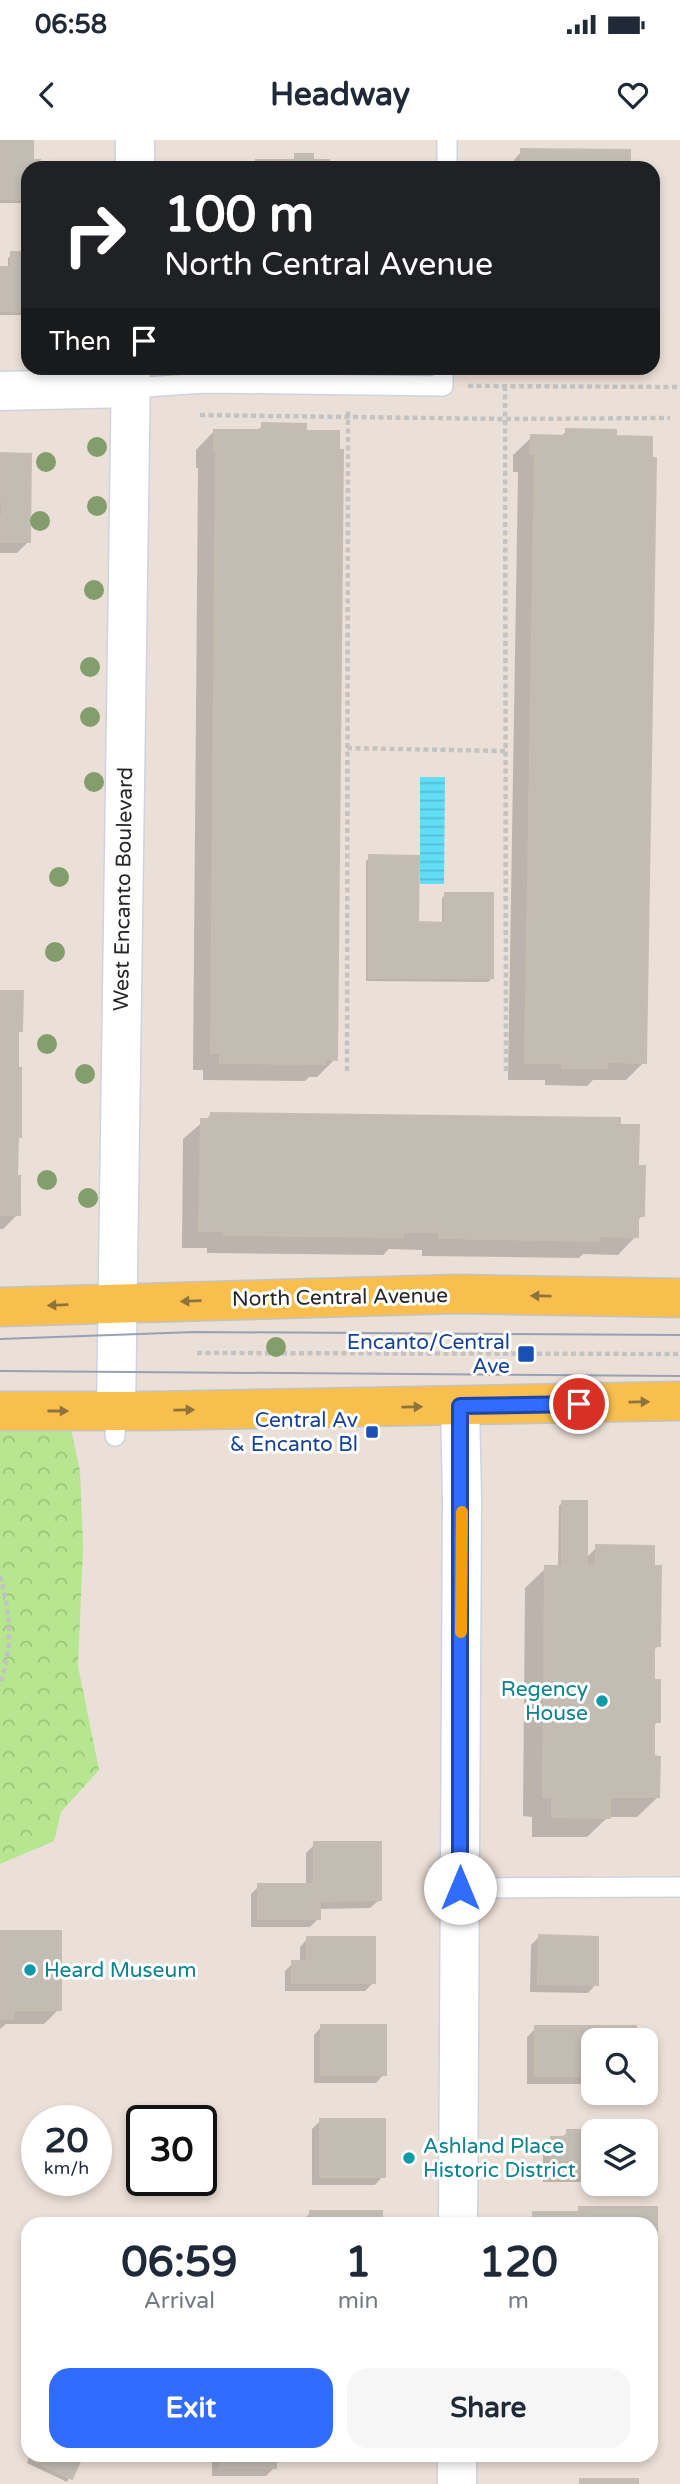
<!DOCTYPE html>
<style>
:root{--surface:#fff;--page:#f6f6f7;--text:#1f2937;--muted:#747a83;--accent:#306cff}
body{margin:0;font-family:"Varela Round",sans-serif;background:var(--page);color:var(--text);height:100vh;display:flex;flex-direction:column;font-size:26px;white-space:nowrap}
*{box-sizing:border-box;margin:0}
p{font-size:23px;color:var(--muted)}
.icon{flex:none;width:38px;height:38px;fill:none;stroke:currentColor;stroke-width:2;stroke-linecap:round;stroke-linejoin:round}
.map{position:relative;flex:1;overflow:hidden}
.side{position:absolute;left:21px;top:2077px;width:637px;height:245px;display:flex;flex-direction:column;background:var(--surface);border-radius:21px;box-shadow:0 4px 10px #0003}
.side>*{flex:none}
.guide{position:absolute;left:21px;top:21px;width:639px;height:214px;border-radius:21px;box-shadow:0 4px 10px #0003;background:#202124;color:#fff;overflow:hidden}
.buttons{position:absolute;left:581px;top:1888px;display:grid;gap:14px}
.buttons a{display:grid;place-items:center;width:77px;height:77px;border-radius:14px;background:var(--surface);box-shadow:0 4px 10px #0003;font-size:35px}
.speed{position:absolute;left:21px;top:1965px;display:flex;gap:14px;font-size:35px;font-weight:700;text-align:center}
.speed>*{display:grid;place-content:center;width:91px;height:91px;border-radius:50%;background:var(--surface);box-shadow:0 4px 10px #0003;line-height:1}
.speed small{font-size:18px;font-weight:400}
.speed .limit{border:4px solid #111;border-radius:10px;background:#fff;color:#111}
.pin{position:absolute;display:grid;place-items:center;width:60px;height:60px;color:#fff;margin:-30px;border:4px solid #fff;border-radius:50%;box-shadow:0 2px 7px #0007}
.me{position:absolute;width:77px;margin:-38px;rotate:0deg;stroke-linejoin:round;filter:drop-shadow(0 0 5px #0008)}
.turn{display:flex;align-items:center;gap:24px;height:147px;padding:0 28px;font-size:32px}
.turn .icon{width:91px;height:91px;stroke-width:2.5}
.turn b{display:block;font-size:49px;line-height:60px}
.then{display:flex;align-items:center;height:66px;padding:0 28px;background:#0003;gap:14px;font-size:26px}
.eta{display:flex;justify-content:space-evenly;align-items:center;height:119px;text-align:center}
.eta b{font-size:42px;font-weight:700;line-height:49px}
.cta{display:flex;gap:14px;margin-top:auto;padding:14px 28px}
.cta a{flex:1;height:80px;border-radius:21px;background:var(--accent);color:#fff;font-size:28px;font-weight:700;line-height:80px;text-align:center}
.cta a+a{background:var(--page);color:var(--text)}
.status{display:flex;justify-content:space-between;align-items:center;height:49px;padding:0 35px;background:var(--surface);direction:ltr}
.status svg{height:19px;fill:currentColor}
header{display:flex;justify-content:space-between;align-items:center;height:91px;padding:0 28px;background:var(--surface);font-size:32px;font-weight:700}
.map>svg:first-child{display:block}
.park{fill:url(#park-crowns)}
.water{fill:url(#water-rules)}
.shadow{fill:#0003}
.building{fill:#c2bcb3;stroke:#c6bdb1;stroke-width:2}
.lines{fill:none;stroke-linecap:round;stroke-linejoin:round}
.lane-casing{stroke:#cdd3e2;stroke-width:22}
.street-casing{stroke:#cdd3e2;stroke-width:41}
.primary-casing{stroke:#c3c3c3;stroke-width:41}
.path{stroke:#c3c3c3;stroke-width:4.5;stroke-dasharray:5 3.5;stroke-linecap:butt}
.lane{stroke:#fff;stroke-width:19}
.street{stroke:#fff;stroke-width:38}
.primary{stroke:#f8bf4f;stroke-width:38}
.tram{stroke:#9aa0b3;stroke-width:2}
.tree{fill:#839d6c}
.oneway{fill:#90733b}
.route-casing{stroke:#1f46a6;stroke-width:18}
.route{stroke:#306cff;stroke-width:12}
.slow{stroke:#f59e0b;stroke-width:12}
.transit-dot{fill:#1a4fb4;stroke:#fff;stroke-width:2.5}
.culture-dot{fill:#0f9aa8;stroke:#fff;stroke-width:2.5}
.labels{text-anchor:middle;stroke-width:6;stroke-linejoin:round;paint-order:stroke}
.street-label{font-size:21px;fill:#272727;stroke:#fff}
.transit-label{font-size:21px;fill:#164399;stroke:#fff;text-anchor:end}
.culture-label{font-size:21px;fill:#0d838f;stroke:#fff;text-anchor:start}
</style>
<div class="status"><b>06:58</b><svg viewBox="0 0 49 12"><path d="M0 12V9h3v3zM5 12V6h3v6zM10 12V3h3v9zM15 12V0h3v12zM26 1h20v11H26zM47 4h2v5h-2z"/></svg></div>
<header><svg class="icon" aria-label="back" viewBox="0 0 24 24"><path d="M15 5l-7 7 7 7"/></svg>Headway<svg class="icon" aria-label="heart" viewBox="0 0 24 24"><path d="M12 20l-8-8c-3-5 5-10 8-4 3-6 11-1 8 4z"/></svg></header>
<div class="map">
<svg width="680" height="2344" viewBox="0 0 680 2344">
<defs>
<pattern id="park-crowns" width="20" height="18" patternUnits="userSpaceOnUse" patternTransform="scale(1.75)"><rect width="20" height="18" fill="#b6e690"/><path d="M2 6a3 3 0 1 1 6 0M12 15a3 3 0 1 1 6 0" fill="none" stroke="#9cc57c"/></pattern>
<pattern id="water-rules" width="6" height="5" patternUnits="userSpaceOnUse" patternTransform="scale(1.75)"><rect width="6" height="5" fill="#62ddf5"/><path d="M0 2.5h6" fill="none" stroke="#55bed2"/></pattern>
</defs>
<rect width="100%" height="100%" fill="#ebe0d7"/>
<polygon class="park" points="0,1271 67,1271 80,1331 83,1408 78,1526 99,1630 61,1672 54,1701 0,1724"/>
<polygon class="water" points="420,637 445,637 444,744 420,744"/>
<g class="shadow">
<polygon points="0,1 39,28 28,28 28,63 0,63"/>
<polygon points="522,11 628,28 513,28 514,20"/>
<polygon points="12,114 28,114 28,175 0,175 0,129 8,129 8,118"/>
<polygon points="263,285 335,919 317,937 309,937 305,941 203,940 203,930 193,930 198,328 196,328 196,310 214,291 256,292"/>
<polygon points="567,291 644,922 626,940 593,940 587,946 545,945 545,940 508,940 518,332 513,332 513,315 532,297 560,297"/>
<polygon points="0,315 29,315 29,401 17,413 0,413"/>
<polygon points="370,717 416,784 442,784 442,758 446,754 492,838 488,842 366,841 366,721"/>
<polygon points="0,853 20,890 16,894 19,996 16,1000 18,1074 3,1089 0,1089"/>
<polygon points="212,974 636,1028 643,1075 636,1082 636,1096 618,1115 583,1114 579,1118 422,1116 422,1110 389,1109 383,1115 207,1113 207,1108 182,1108 183,999"/>
<polygon points="563,1362 586,1418 597,1407 659,1505 652,1512 652,1541 658,1581 653,1587 652,1618 658,1657 637,1677 608,1677 587,1697 532,1697 532,1677 523,1676 525,1448 546,1428 558,1428 559,1366"/>
<polygon points="315,1704 379,1760 370,1768 318,1769 319,1778 310,1787 251,1787 251,1754 259,1746 306,1746 306,1713"/>
<polygon points="0,1793 59,1869 44,1884 6,1884 0,1889"/>
<polygon points="539,1797 596,1844 588,1853 530,1852 531,1805"/>
<polygon points="308,1798 373,1843 365,1851 285,1851 285,1831 293,1823 300,1823 300,1807"/>
<polygon points="322,1886 384,1934 376,1943 314,1943 314,1895"/>
<polygon points="536,1888 634,1888 634,1900 593,1900 593,1944 527,1944 527,1897"/>
<polygon points="320,1981 383,2036 375,2045 312,2045 312,1989"/>
<polygon points="597,1986 608,1992 593,1992 593,2042 543,2042 543,2008 552,1999 560,1999 568,1992 591,1992"/>
<polygon points="580,2069 655,2069 655,2118 651,2122 651,2084 525,2084 534,2074 575,2074"/>
<polygon points="310,2073 381,2073 381,2084 302,2084 302,2081"/>
<polygon points="30,2315 81,2315 67,2342 27,2323"/>
<polygon points="212,2315 274,2315 274,2328 266,2336 212,2336"/>
<polygon points="561,2315 593,2315 589,2319 561,2319"/>
</g>
<g class="building">
<polygon points="0,0 33,0 33,20 40,20 40,28 28,28 28,60 0,59"/>
<polygon points="521,9 630,10 630,28 521,28"/>
<polygon points="295,14 313,14 313,20 329,20 329,28 256,28 256,20 295,20"/>
<polygon points="11,112 28,112 28,172 0,171 0,127 11,127"/>
<polygon points="262,283 306,284 306,291 339,291 339,310 343,310 337,920 325,919 325,924 220,923 220,913 211,913 216,310 214,310 214,290 262,290"/>
<polygon points="566,289 616,290 616,296 652,297 652,318 656,318 646,923 607,922 607,928 562,928 562,923 525,923 535,314 530,314 531,295 566,296"/>
<polygon points="0,313 31,314 30,402 0,402 0,377 2,377"/>
<polygon points="369,715 419,716 418,782 445,783 445,753 493,753 493,838 369,838"/>
<polygon points="0,851 23,851 22,891 18,891 18,928 21,928 21,997 18,997 17,1036 20,1036 20,1075 0,1075"/>
<polygon points="211,973 620,978 620,985 639,985 638,1026 645,1026 644,1076 638,1076 638,1097 598,1096 598,1101 439,1098 439,1092 403,1092 403,1097 224,1095 224,1091 199,1091 201,979 210,979"/>
<rect x="562" y="1361" width="25" height="65"/>
<polygon points="596,1405 654,1406 654,1426 661,1426 660,1506 654,1506 654,1540 660,1540 660,1582 654,1582 654,1616 660,1617 659,1657 610,1657 610,1678 552,1677 552,1657 543,1657 545,1426 596,1426"/>
<polygon points="314,1702 381,1702 381,1760 320,1761 320,1779 258,1779 258,1744 314,1744"/>
<polygon points="0,1791 61,1791 61,1870 13,1870 13,1879 0,1879"/>
<polygon points="539,1795 598,1797 598,1845 538,1844"/>
<polygon points="307,1797 375,1797 375,1843 292,1843 292,1821 307,1821"/>
<rect x="321" y="1885" width="65" height="50"/>
<polygon points="535,1886 636,1886 636,1900 593,1900 593,1936 535,1936"/>
<rect x="320" y="1979" width="65" height="58"/>
<polygon points="596,1984 610,1984 610,1992 593,1992 593,2034 551,2034 551,1997 567,1997 567,1990 596,1990"/>
<polygon points="579,2067 657,2067 657,2119 651,2119 651,2084 533,2084 533,2072 579,2072"/>
<rect x="310" y="2071" width="72" height="13"/>
<polygon points="31,2315 83,2315 72,2339 29,2319"/>
<rect x="220" y="2315" width="56" height="13"/>
<rect x="580" y="2339" width="58" height="5"/>
</g>
<g class="lines">
<g class="lane-casing">
<g id="lane">
<polyline points="447,28 447,0"/>
<polyline points="131,248 205,243 443,246 443,228"/>
<polyline points="115,1296 116,1271"/>
<polyline points="460,1748 680,1747"/>
</g>
</g>
<g class="street-casing">
<g id="street">
<polyline points="135,28 135,0"/>
<polyline points="0,251 131,248"/>
<polyline points="116,1271 131,228"/>
<polyline points="458,2084 462,1359 460,1266"/>
<polyline points="457,2344 457,2315"/>
</g>
</g>
<g class="primary-casing">
<g id="primary">
<polyline points="0,1167 457,1154 680,1158"/>
<polyline points="0,1271 152,1271 680,1261"/>
</g>
</g>
<g class="path">
<polyline points="468,246 680,247"/>
<polyline points="505,246 506,933"/>
<polyline points="200,275 505,279 670,278"/>
<polyline points="347,608 505,611"/>
<polyline points="347,931 348,270"/>
<polyline points="197,1213 680,1214"/>
<path d="M0,1436C11,1478 13,1503 0,1545"/>
</g>
<use href="#lane" class="lane"/>
<use href="#street" class="street"/>
<use href="#primary" class="primary"/>
<g class="tram">
<polyline points="0,1199 195,1192 680,1195"/>
<polyline points="0,1231 680,1236"/>
</g>
</g>
<g class="tree">
<circle cx="97" cy="307" r="10"/>
<circle cx="46" cy="322" r="10"/>
<circle cx="97" cy="366" r="10"/>
<circle cx="40" cy="381" r="10"/>
<circle cx="94" cy="450" r="10"/>
<circle cx="90" cy="527" r="10"/>
<circle cx="90" cy="577" r="10"/>
<circle cx="94" cy="642" r="10"/>
<circle cx="59" cy="737" r="10"/>
<circle cx="55" cy="812" r="10"/>
<circle cx="47" cy="904" r="10"/>
<circle cx="85" cy="934" r="10"/>
<circle cx="47" cy="1040" r="10"/>
<circle cx="88" cy="1058" r="10"/>
<circle cx="276" cy="1207" r="10"/>
</g>
<defs><path id="oneway-solid" d="M-6-.8H1V-3.2L6.5 0L1 3.2V.8H-6Z" transform="scale(1.75)"/></defs>
<g class="oneway">
<use href="#oneway-solid" transform="translate(541 1156) rotate(-179)"/>
<use href="#oneway-solid" transform="translate(191 1161) rotate(178)"/>
<use href="#oneway-solid" transform="translate(58 1165) rotate(178)"/>
<use href="#oneway-solid" transform="translate(639 1262) rotate(-1)"/>
<use href="#oneway-solid" transform="translate(412 1267) rotate(-1)"/>
<use href="#oneway-solid" transform="translate(184 1270) rotate(-1)"/>
<use href="#oneway-solid" transform="translate(58 1271)"/>
</g>
<g class="lines">
<g class="route-casing">
<polyline id="route" points="460,1748 460,1266 579,1264"/>
</g>
<use href="#route" class="route"/>
<polyline class="slow" points="461,1492 462,1372"/>
</g>
<g class="transit-dot">
<rect x="517" y="1205" width="18" height="18" rx="3.5"/>
<rect x="365" y="1285" width="14" height="14" rx="3.5"/>
</g>
<g class="culture-dot">
<circle cx="602" cy="1561" r="7"/>
<circle cx="30" cy="1830" r="7"/>
<circle cx="409" cy="2018" r="7"/>
</g>
<g class="labels">
<g class="street-label">
<text transform="translate(123 749) rotate(-89)" y="7">West Encanto Boulevard</text>
<text transform="translate(340 1157) rotate(-1)" y="7">North Central Avenue</text>
</g>
<g class="transit-label">
<text x="510" y="1209">Encanto/Central<tspan x="510" dy="24">Ave</tspan></text>
<text x="358" y="1287">Central Av<tspan x="358" dy="24">&amp; Encanto Bl</tspan></text>
</g>
<g class="culture-label">
<text x="588" y="1556" text-anchor="end">Regency<tspan x="588" dy="24">House</tspan></text>
<text x="44" y="1837">Heard Museum</text>
<text x="423" y="2013">Ashland Place<tspan x="423" dy="24">Historic District</tspan></text>
</g>
</g>
</svg>
<div class="buttons">
<a><svg class="icon" aria-label="search" viewBox="0 0 24 24"><circle cx="10" cy="10" r="6"/><path d="M15 15l6 6"/></svg></a>
<a><svg class="icon" aria-label="layers" viewBox="0 0 24 24"><path d="M12 4l9 5-9 5-9-5zM3 14l9 5 9-5"/></svg></a>
</div>
<div class="speed"><div>20<small>km/h</small></div><div class="limit">30</div></div>
<div class="pin" style="left:579px;top:1264px;background:#d93025"><svg class="icon" aria-label="arrive" viewBox="0 0 24 24"><path d="M6 21V4h12l-3 4 3 4H6"/></svg></div>
<svg class="me" style="left:460px;top:1748px" viewBox="-20 -20 40 40"><circle r="19" fill="#fff"/><path d="M0-13L10 11 0 6-10 11z" fill="#306cff"/></svg>
<div class="guide">
<div class="turn"><svg class="icon" aria-label="right" viewBox="0 0 24 24"><path d="M7 20v-9h11M14 6l5 5-5 5"/></svg><div><b>100 m</b>North Central Avenue</div></div>
<div class="then">Then<svg class="icon" aria-label="arrive" viewBox="0 0 24 24"><path d="M6 21V4h12l-3 4 3 4H6"/></svg></div>
</div>
<section class="side">
<div class="eta">
<div><b>06:59</b><p>Arrival</p></div>
<div><b>1</b><p>min</p></div>
<div><b>120</b><p>m</p></div>
</div>
<div class="cta"><a>Exit</a><a>Share</a></div>
</section>
</div>
